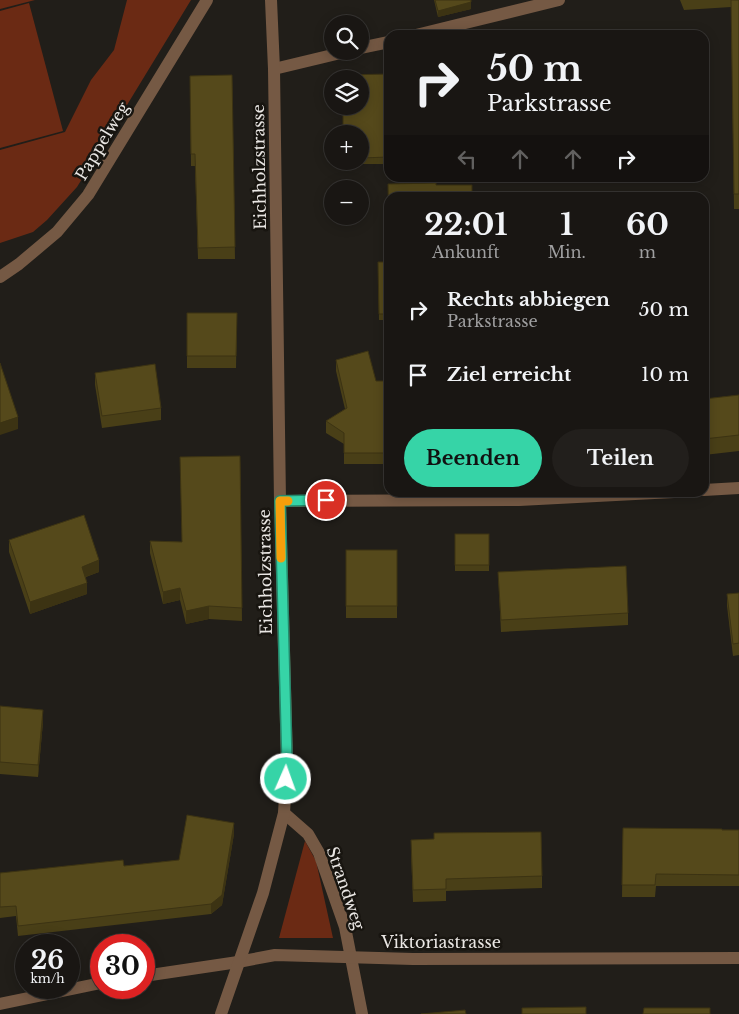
<!DOCTYPE html>
<html lang="de">
<meta charset="utf-8">
<style>
:root{--surface:#191613;--page:#221f1c;--text:#f1f3f6;--muted:#9f9fa0;--line:#373533;--accent:#36d4a7}
body{margin:0;font-family:"Libre Baskerville",serif;background:var(--page);color:var(--text);height:100vh;display:flex;flex-direction:column;font-size:19px;white-space:nowrap}
*{box-sizing:border-box;margin:0}
p{font-size:16px;color:var(--muted)}
.icon{flex:none;width:28px;height:28px;fill:none;stroke:currentColor;stroke-width:2;stroke-linecap:round;stroke-linejoin:round}
.map{position:relative;flex:1;overflow:hidden}
.drawer{position:absolute;left:384px;top:192px;width:325px;height:305px;display:flex;flex-direction:column;background:var(--surface);border-radius:15px;box-shadow:0 2px 12px #0003,0 0 0 1px var(--line)}
.drawer>*{flex:none}
.banner{position:absolute;left:384px;top:30px;width:325px;height:152px;border-radius:15px;box-shadow:0 2px 12px #0003,0 0 0 1px var(--line);background:#191613;color:var(--text);overflow:hidden}
.fabs{position:absolute;left:324px;top:15px;display:grid;gap:10px}
.fabs a{display:grid;place-items:center;width:45px;height:45px;border-radius:50%;background:var(--surface);box-shadow:0 2px 12px #0003,0 0 0 1px var(--line);font-size:25px}
.speed{position:absolute;left:15px;top:934px;display:flex;gap:10px;font-size:25px;font-weight:700;text-align:center}
.speed>*{display:grid;place-content:center;width:65px;height:65px;border-radius:50%;background:var(--surface);box-shadow:0 2px 12px #0003,0 0 0 1px var(--line);line-height:1}
.speed small{font-size:12px;font-weight:400}
.speed .limit{border:8px solid #d22;background:#fff;color:#111}
.pin{position:absolute;display:grid;place-items:center;width:42px;height:42px;color:#fff;margin:-21px;border:2px solid #fff;border-radius:50%;box-shadow:0 1px 5px #0007}
.me{position:absolute;width:55px;margin:-28px;rotate:2deg;stroke-linejoin:round;filter:drop-shadow(0 0 4px #0008)}
.turn{display:flex;align-items:center;gap:18px;height:105px;padding:0 20px;font-size:22px}
.turn .icon{width:65px;height:65px;stroke-width:2.5}
.turn b{display:block;font-size:35px;line-height:42px}
.lanes{display:flex;align-items:center;height:48px;padding:0 20px;background:#0003;justify-content:center;gap:25px;direction:ltr}
.lanes .off{opacity:.35}
.eta{display:flex;justify-content:space-evenly;align-items:center;height:85px;text-align:center}
.eta b{font-size:30px;font-weight:700;line-height:35px}
.button{display:flex;gap:10px;margin-top:auto;padding:10px 20px}
.button a{flex:1;height:58px;border-radius:30px;background:var(--accent);color:#111;font-size:20px;font-weight:700;line-height:58px;text-align:center}
.button a+a{background:var(--page);color:var(--text)}
ul{padding:0;list-style:none}
li{display:flex;align-items:center;gap:15px;height:65px;padding:0 20px}
li div{flex:1}
li b{display:block;font-size:19px}
li em{font-style:normal}
.map>svg:first-child{display:block}
.green{fill:#6b2a14}
.lines{fill:none;stroke-linecap:round;stroke-linejoin:round}
.lane{stroke:#755944;stroke-width:12}
.street{stroke:#755944;stroke-width:12}
.wall{fill:#493f17}
.shaded-wall{fill:#3c3313}
.building{fill:#55491b;stroke:#3c3313}
.route-casing{stroke:#238a6d;stroke-width:12}
.route{stroke:#36d4a7;stroke-width:9}
.slow{stroke:#f59e0b;stroke-width:9}
.labels{text-anchor:middle;stroke-width:5;stroke-linejoin:round;paint-order:stroke}
.street-label{font-size:16px;fill:#eae7e4;stroke:#181510}
</style>
<div class="map">
<svg width="739" height="1014" viewBox="0 0 739 1014">
<rect width="100%" height="100%" fill="#211e19"/>
<g class="green">
<polygon points="0,0 35,0 0,9"/>
<polygon points="127,0 191,0 77,187 47,220 33,232 0,243 0,150 65,132 91,80 114,50"/>
<polygon points="29,3 63,131 0,148 0,11"/>
<polygon points="305,841 316,861 333,938 279,938"/>
</g>
<g class="lines">
<g class="lane">
<polyline points="416,35 559,0"/>
<polyline points="360,48 389,42"/>
<polyline points="274,69 349,51"/>
</g>
<g class="street">
<polyline points="0,277 19,264 57,232 88,195 207,0"/>
<polyline points="704,490 739,488"/>
<polyline points="280,501 519,500 674,492"/>
<polyline points="284,813 308,834 319,853 345,927 362,1014"/>
<polyline points="144,976 238,962 275,955 413,959 739,958"/>
<polyline points="0,1004 101,983"/>
<polyline points="221,1014 263,893 284,813 287,762 280,501 274,69 271,0"/>
</g>
</g>
<g class="wall">
<polygon points="434,0 471,0 471,9 438,17"/>
<polygon points="680,0 739,0 739,209 734,209 731,7 684,10"/>
<polygon points="389,74 389,164 359,164 360,134"/>
<polygon points="232,75 235,259 198,259 195,166 191,166 190,76"/>
<polygon points="378,262 389,262 389,320 379,320"/>
<polygon points="187,313 237,313 236,368 187,368"/>
<polygon points="336,360 376,381 389,381 389,464 344,464 344,444 326,433 326,421 345,409 336,371"/>
<polygon points="95,373 161,408 161,420 102,428 95,385"/>
<polygon points="739,395 739,451 704,455 704,399"/>
<polygon points="240,456 242,621 209,619 186,624 180,600 163,604 150,553 150,541 182,542"/>
<rect x="455" y="534" width="34" height="37"/>
<polygon points="9,540 99,572 86,577 87,594 30,614 9,552"/>
<rect x="346" y="550" width="51" height="68"/>
<polygon points="498,572 628,613 628,625 501,632"/>
<polygon points="739,593 739,655 733,656 727,606 727,594"/>
<polygon points="0,706 43,722 38,777 0,774"/>
<polygon points="623,828 739,830 739,886 656,886 655,897 622,897"/>
<polygon points="434,833 542,876 542,888 446,891 446,901 413,902 411,852 434,839"/>
<polygon points="234,834 222,905 211,914 18,936 16,916 0,918 0,873 124,866 179,860"/>
</g>
<g class="shaded-wall">
<polygon points="471,2 471,9 438,17 438,11"/>
<polygon points="18,417 18,429 0,435 0,423"/>
<polygon points="99,560 99,572 82,578 82,567"/>
<polygon points="87,583 87,594 30,614 30,602"/>
<polygon points="180,588 180,600 163,604 163,592"/>
<polygon points="209,606 209,619 186,624 186,611"/>
<polygon points="43,710 43,722 38,777 38,765"/>
<polygon points="234,823 234,834 222,905 211,914 211,904"/>
</g>
<g class="building">
<polygon points="435,0 471,0 471,2 438,11"/>
<polygon points="731,0 739,0 739,194 734,194"/>
<polygon points="389,74 389,157 360,158 360,134 343,134 343,106 360,106 360,79 342,79 342,75"/>
<polygon points="232,75 235,247 198,248 195,154 191,154 190,76"/>
<polygon points="436,183 436,185 472,185 472,198 389,198 389,248 388,184"/>
<polygon points="378,262 389,262 389,314 379,314"/>
<polygon points="187,313 237,313 236,356 187,356"/>
<polygon points="368,351 376,381 389,381 389,453 344,453 344,433 326,421 347,408 336,360"/>
<polygon points="0,363 18,417 0,423"/>
<polygon points="155,364 161,408 102,416 95,373"/>
<polygon points="739,395 739,435 704,439 704,399"/>
<polygon points="240,456 242,608 209,606 186,611 180,588 163,592 150,541 182,542 180,457"/>
<polygon points="84,515 99,560 82,567 87,583 30,602 9,540"/>
<rect x="455" y="534" width="34" height="31"/>
<rect x="346" y="550" width="51" height="56"/>
<polygon points="626,566 628,613 501,620 498,572"/>
<polygon points="739,593 739,643 733,644 727,594"/>
<polygon points="0,706 43,710 38,765 0,762"/>
<polygon points="187,815 234,823 222,895 211,904 18,926 16,906 0,907 0,873 123,860 124,866 179,860"/>
<polygon points="623,828 722,829 722,830 739,830 739,875 656,874 655,885 622,885"/>
<polygon points="541,832 542,876 446,879 446,889 413,890 411,840 434,839 434,833"/>
<polygon points="586,1007 586,1014 522,1014 522,1008"/>
<polygon points="644,1008 710,1008 710,1014 643,1014"/>
<polygon points="465,1010 466,1014 421,1014"/>
</g>
<g class="lines">
<g class="route-casing">
<polyline id="route" points="286,779 287,762 280,501 326,500"/>
</g>
<use href="#route" class="route"/>
<polyline class="slow" points="281,558 280,501 288,501"/>
</g>
<g class="labels">
<g class="street-label">
<text transform="translate(102 141) rotate(-59)" y="6">Pappelweg</text>
<text transform="translate(259 167) rotate(-91)" y="6">Eichholzstrasse</text>
<text transform="translate(265 572) rotate(-91)" y="6">Eichholzstrasse</text>
<text transform="translate(346 888) rotate(71)" y="6">Strandweg</text>
<text x="441" y="948">Viktoriastrasse</text>
</g>
</g>
</svg>
<div class="fabs">
<a><svg class="icon" aria-label="search" viewBox="0 0 24 24"><circle cx="10" cy="10" r="6"/><path d="M15 15l6 6"/></svg></a>
<a><svg class="icon" aria-label="layers" viewBox="0 0 24 24"><path d="M12 4l9 5-9 5-9-5zM3 14l9 5 9-5"/></svg></a>
<a>+</a>
<a>−</a>
</div>
<div class="speed"><div>26<small>km/h</small></div><div class="limit">30</div></div>
<div class="pin" style="left:326px;top:500px;background:#d93025"><svg class="icon" aria-label="arrive" viewBox="0 0 24 24"><path d="M6 21V4h12l-3 4 3 4H6"/></svg></div>
<svg class="me" style="left:286px;top:779px" viewBox="-20 -20 40 40"><circle r="17" fill="#36d4a7" stroke="#fff" stroke-width="3"/><path d="M0-11L8 9 0 5-8 9z" fill="#fff"/></svg>
<div class="banner">
<div class="turn"><svg class="icon" aria-label="right" viewBox="0 0 24 24"><path d="M7 20v-9h11M14 6l5 5-5 5"/></svg><div><b>50 m</b>Parkstrasse</div></div>
<div class="lanes"><svg class="icon off" aria-label="left" viewBox="0 0 24 24"><path d="M17 20v-9H6M10 6l-5 5 5 5"/></svg><svg class="icon off" aria-label="ahead" viewBox="0 0 24 24"><path d="M12 20V5M6 11l6-6 6 6"/></svg><svg class="icon off" aria-label="ahead" viewBox="0 0 24 24"><path d="M12 20V5M6 11l6-6 6 6"/></svg><svg class="icon" aria-label="right" viewBox="0 0 24 24"><path d="M7 20v-9h11M14 6l5 5-5 5"/></svg></div>
</div>
<section class="drawer">
<div class="eta">
<div><b>22:01</b><p>Ankunft</p></div>
<div><b>1</b><p>Min.</p></div>
<div><b>60</b><p>m</p></div>
</div>
<ul>
<li><svg class="icon" aria-label="right" viewBox="0 0 24 24"><path d="M7 20v-9h11M14 6l5 5-5 5"/></svg><div><b>Rechts abbiegen</b><p>Parkstrasse</p></div><em>50 m</em></li>
<li><svg class="icon" aria-label="arrive" viewBox="0 0 24 24"><path d="M6 21V4h12l-3 4 3 4H6"/></svg><div><b>Ziel erreicht</b></div><em>10 m</em></li>
</ul>
<div class="button"><a>Beenden</a><a>Teilen</a></div>
</section>
</div>
